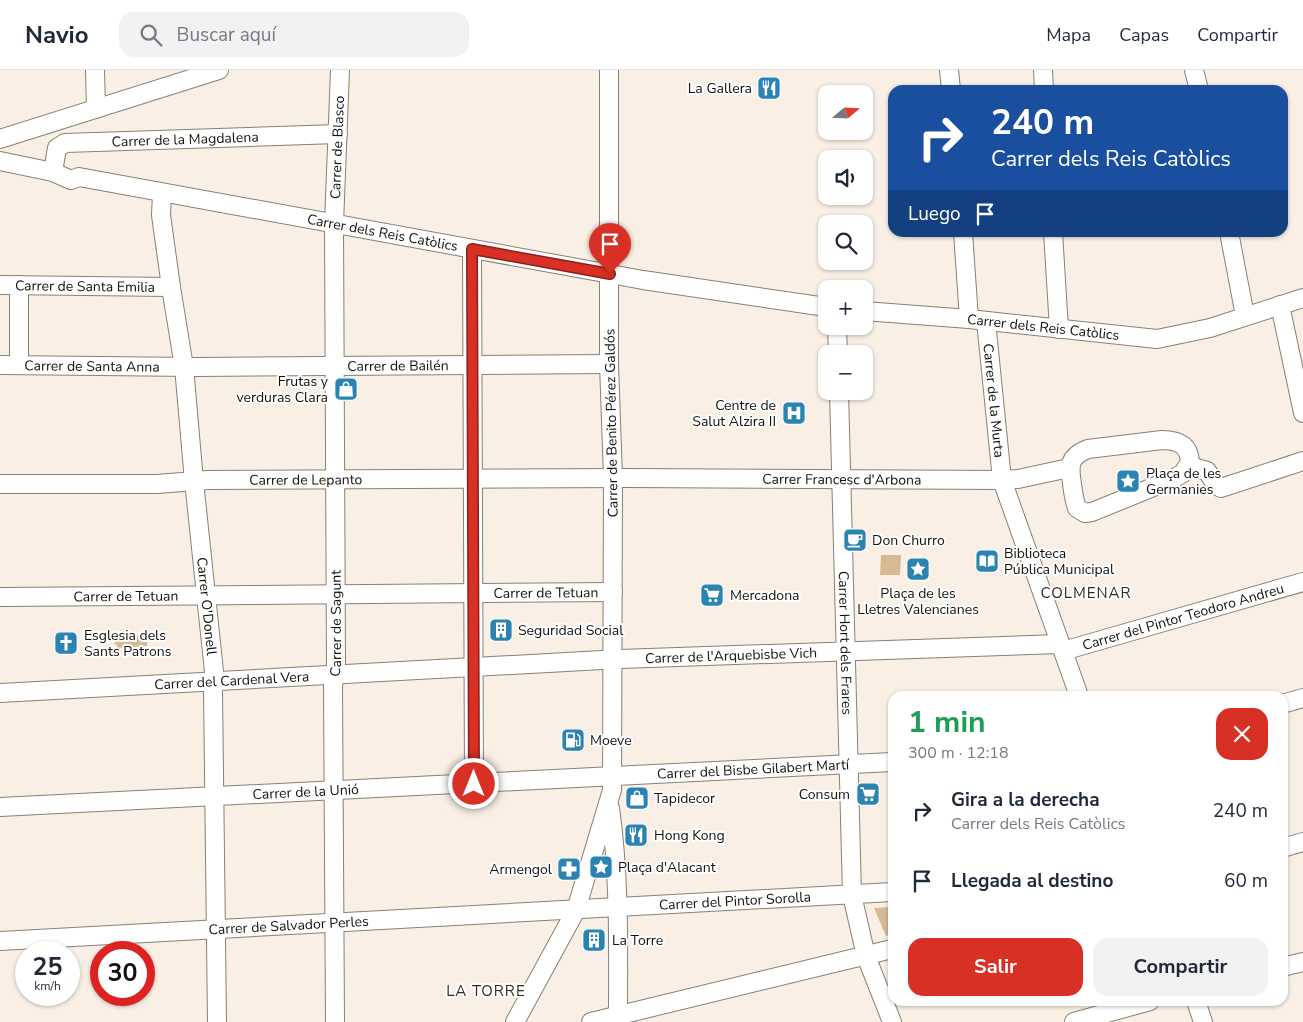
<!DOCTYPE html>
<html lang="es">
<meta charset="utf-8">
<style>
:root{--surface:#fff;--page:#f2f2f3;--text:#1f2937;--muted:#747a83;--line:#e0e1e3;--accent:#d93025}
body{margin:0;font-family:"Nunito Sans",sans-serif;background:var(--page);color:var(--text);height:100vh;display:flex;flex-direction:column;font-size:19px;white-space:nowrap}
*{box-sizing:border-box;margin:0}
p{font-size:16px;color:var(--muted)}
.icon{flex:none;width:28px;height:28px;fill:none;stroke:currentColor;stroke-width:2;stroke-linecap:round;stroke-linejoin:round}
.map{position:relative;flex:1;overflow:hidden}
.details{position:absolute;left:888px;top:621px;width:400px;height:315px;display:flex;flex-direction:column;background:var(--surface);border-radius:15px;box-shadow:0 1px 4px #0004}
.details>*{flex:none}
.guide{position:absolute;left:888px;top:15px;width:400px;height:152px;border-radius:15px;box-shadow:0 1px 4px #0004;background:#1a4fa0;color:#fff;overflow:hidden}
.needle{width:32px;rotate:71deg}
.tools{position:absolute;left:818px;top:15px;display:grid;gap:10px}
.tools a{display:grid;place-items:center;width:55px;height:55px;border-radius:10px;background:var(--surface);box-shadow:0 1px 4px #0004;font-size:25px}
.speed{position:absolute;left:15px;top:871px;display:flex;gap:10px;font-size:25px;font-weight:700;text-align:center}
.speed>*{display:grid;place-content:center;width:65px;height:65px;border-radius:50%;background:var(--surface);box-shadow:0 1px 4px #0004;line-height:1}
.speed small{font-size:12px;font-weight:400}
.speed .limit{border:8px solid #d22;background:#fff;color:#111}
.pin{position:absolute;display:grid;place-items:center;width:42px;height:42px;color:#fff;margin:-51px -21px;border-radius:50% 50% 50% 0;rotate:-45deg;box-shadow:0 0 5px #0007}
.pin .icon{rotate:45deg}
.me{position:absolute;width:55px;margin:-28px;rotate:0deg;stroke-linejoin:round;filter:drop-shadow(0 0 4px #0008)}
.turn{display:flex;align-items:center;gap:18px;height:105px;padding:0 20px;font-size:22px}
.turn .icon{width:65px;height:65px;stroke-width:2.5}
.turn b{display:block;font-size:35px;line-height:42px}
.then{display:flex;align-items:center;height:48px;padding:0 20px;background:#0003;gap:10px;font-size:19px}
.round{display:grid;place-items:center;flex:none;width:52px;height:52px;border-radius:15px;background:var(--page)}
.summary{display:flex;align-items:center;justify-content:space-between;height:85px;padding:0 20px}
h1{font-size:30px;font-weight:700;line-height:38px;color:#1e9e55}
.button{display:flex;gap:10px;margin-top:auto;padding:10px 20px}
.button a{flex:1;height:58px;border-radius:15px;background:var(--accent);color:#fff;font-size:20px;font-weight:700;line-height:58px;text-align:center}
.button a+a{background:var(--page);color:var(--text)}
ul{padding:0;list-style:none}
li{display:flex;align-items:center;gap:15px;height:70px;padding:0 20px}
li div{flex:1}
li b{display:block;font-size:19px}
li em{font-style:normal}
header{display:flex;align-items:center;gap:30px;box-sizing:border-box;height:70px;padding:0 25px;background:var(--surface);border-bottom:1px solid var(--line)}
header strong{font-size:24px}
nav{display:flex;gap:28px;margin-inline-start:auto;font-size:18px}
.search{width:350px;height:45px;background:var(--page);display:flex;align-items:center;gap:12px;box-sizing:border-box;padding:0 18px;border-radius:15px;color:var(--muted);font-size:19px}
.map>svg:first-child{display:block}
.green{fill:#d7b994}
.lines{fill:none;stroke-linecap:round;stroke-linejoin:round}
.street-casing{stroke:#888075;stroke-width:20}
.street{stroke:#fff;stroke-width:18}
.route-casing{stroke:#8d1f18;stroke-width:12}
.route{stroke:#d93025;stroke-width:9}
.labels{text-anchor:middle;stroke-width:4;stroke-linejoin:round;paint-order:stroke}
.poi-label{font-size:14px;fill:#14110d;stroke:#fefefe;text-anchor:start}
.street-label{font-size:14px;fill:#14110d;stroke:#fefefe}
.neighbourhood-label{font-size:15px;letter-spacing:1px;fill:#322a22;stroke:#fefefe}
</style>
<header>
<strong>Navio</strong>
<div class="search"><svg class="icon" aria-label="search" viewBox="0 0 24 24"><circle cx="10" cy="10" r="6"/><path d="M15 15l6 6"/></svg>Buscar aquí</div>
<nav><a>Mapa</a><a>Capas</a><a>Compartir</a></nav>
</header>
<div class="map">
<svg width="1303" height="952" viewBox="0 0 1303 952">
<rect width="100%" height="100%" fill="#f9efe4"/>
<g class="green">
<polygon points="881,485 901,485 900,505 880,505"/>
<polygon points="147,565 147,576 117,578 117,574 115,575 114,566"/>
<polygon points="892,837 892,864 886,866 874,838"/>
</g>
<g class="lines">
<g class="street-casing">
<g id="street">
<polyline points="95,0 96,39"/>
<polyline points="949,0 951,20"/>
<polyline points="1043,0 1044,20"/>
<polyline points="1194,0 1199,20"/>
<polyline points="0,69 219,0"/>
<path id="s1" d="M0,91L53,102L71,110L79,107L643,210L826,237"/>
<path id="s2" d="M53,102L57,78L65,73L338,64"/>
<path id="s3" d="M162,123L161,145L171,217L184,297L194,411L215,611L213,620L217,952"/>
<polyline points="963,162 969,249"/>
<polyline points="1053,162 1059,259"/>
<polyline points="1229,162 1245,246"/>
<polyline points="472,179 474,714"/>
<path id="s4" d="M0,215L171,217"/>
<polyline points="1280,235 1303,343"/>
<path id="s5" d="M864,241L969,249L1157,269L1210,258L1303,228"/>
<path id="s6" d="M986,251L1002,410L1079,626"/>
<polyline points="837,256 838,284"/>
<path id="s7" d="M0,295L196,297L609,294"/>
<polyline points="19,295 19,215"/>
<path id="s8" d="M839,321L852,825L866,886L892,952"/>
<path d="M1162,370C1178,370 1189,375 1190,392L1183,403L1173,409L1092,442L1085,443L1077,438C1074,430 1073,422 1072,414C1069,395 1069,386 1088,379Z"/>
<polyline points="1189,396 1207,401 1216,415 1221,418 1303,391"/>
<path id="s9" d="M0,414H157L208,410L627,408L1002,410L1018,409L1069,398"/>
<path id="s10" d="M0,527L613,522"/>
<path id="s11" d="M1063,581L1303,512"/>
<path id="s12" d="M0,623L620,589L1060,574"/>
<polyline points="1282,634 1303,628"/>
<path id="s13" d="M0,737L892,692"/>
<path d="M610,738C620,809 618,880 618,952"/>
<polyline points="1282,778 1303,772"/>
<path id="s14" d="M0,871L892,822"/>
<polyline points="1282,897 1303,892"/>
<polyline points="1196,931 1203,952"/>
<path id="s15" d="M335,952L333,616L336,595L334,154L340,0"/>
<polyline points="515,952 576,840 612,720 613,408 609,294 609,0"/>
<polyline points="591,952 892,879"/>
<polyline points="1074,952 1150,931"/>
</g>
</g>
<use href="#street" class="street"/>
</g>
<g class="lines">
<g class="route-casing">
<polyline id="route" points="474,714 472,179 610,204"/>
</g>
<use href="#route" class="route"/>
</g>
<defs>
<g id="restaurant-square" transform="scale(1.25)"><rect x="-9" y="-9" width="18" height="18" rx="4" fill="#2a83b1" stroke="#fefefe"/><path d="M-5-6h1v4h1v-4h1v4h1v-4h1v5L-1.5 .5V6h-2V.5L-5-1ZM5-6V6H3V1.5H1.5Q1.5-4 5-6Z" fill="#fff"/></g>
<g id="shop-square" transform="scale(1.25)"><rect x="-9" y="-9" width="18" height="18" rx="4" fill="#2a83b1" stroke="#fefefe"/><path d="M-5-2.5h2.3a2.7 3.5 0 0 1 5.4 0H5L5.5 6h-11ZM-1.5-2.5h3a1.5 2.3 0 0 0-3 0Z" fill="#fff"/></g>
<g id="hospital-square" transform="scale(1.25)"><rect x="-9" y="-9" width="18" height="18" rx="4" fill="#2a83b1" stroke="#fefefe"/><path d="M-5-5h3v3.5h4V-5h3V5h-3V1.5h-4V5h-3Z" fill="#fff"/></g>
<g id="sight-square" transform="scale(1.25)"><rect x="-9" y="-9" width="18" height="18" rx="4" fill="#2a83b1" stroke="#fefefe"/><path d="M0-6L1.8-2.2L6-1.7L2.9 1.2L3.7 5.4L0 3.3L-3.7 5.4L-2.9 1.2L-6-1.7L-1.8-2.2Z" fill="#fff"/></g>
<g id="cafe-square" transform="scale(1.25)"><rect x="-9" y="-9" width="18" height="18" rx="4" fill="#2a83b1" stroke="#fefefe"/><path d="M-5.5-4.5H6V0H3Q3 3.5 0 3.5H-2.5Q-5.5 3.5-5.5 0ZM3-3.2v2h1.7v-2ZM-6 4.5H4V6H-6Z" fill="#fff"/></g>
<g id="library-square" transform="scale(1.25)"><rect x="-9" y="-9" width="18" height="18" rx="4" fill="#2a83b1" stroke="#fefefe"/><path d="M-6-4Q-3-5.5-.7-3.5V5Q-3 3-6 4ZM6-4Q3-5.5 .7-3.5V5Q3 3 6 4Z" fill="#fff"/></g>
<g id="supermarket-square" transform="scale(1.25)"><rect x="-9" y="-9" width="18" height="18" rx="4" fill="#2a83b1" stroke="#fefefe"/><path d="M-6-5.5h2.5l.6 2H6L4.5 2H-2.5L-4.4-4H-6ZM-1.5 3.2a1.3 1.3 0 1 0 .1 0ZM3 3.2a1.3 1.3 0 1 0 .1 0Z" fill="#fff"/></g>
<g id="building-square" transform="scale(1.25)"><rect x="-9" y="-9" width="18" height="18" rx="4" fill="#2a83b1" stroke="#fefefe"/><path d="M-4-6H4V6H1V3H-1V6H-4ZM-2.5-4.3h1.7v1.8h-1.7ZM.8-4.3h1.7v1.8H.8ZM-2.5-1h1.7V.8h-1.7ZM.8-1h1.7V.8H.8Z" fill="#fff"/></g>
<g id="church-square" transform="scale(1.25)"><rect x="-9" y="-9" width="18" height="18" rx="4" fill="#2a83b1" stroke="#fefefe"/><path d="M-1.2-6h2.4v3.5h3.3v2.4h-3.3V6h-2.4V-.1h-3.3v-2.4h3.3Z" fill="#fff"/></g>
<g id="fuel-square" transform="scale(1.25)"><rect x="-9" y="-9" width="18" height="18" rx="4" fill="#2a83b1" stroke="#fefefe"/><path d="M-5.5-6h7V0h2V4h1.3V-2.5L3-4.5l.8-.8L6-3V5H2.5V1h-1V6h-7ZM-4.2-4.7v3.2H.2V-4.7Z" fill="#fff"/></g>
<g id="pharmacy-square" transform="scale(1.25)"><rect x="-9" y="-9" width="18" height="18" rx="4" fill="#2a83b1" stroke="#fefefe"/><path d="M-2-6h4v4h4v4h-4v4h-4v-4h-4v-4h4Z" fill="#fff"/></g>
</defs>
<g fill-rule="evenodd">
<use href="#restaurant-square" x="769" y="18"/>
<use href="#shop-square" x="346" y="319"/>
<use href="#hospital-square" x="794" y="343"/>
<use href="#sight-square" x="1128" y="411"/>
<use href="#cafe-square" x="855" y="470"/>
<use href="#library-square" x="987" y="491"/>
<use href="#sight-square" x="918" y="499"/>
<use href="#supermarket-square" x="712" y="525"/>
<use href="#building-square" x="501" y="560"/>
<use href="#church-square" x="66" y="573"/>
<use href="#fuel-square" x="573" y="670"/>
<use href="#supermarket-square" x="868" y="724"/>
<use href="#shop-square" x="637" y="728"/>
<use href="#restaurant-square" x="636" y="765"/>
<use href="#sight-square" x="601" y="797"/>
<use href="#pharmacy-square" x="569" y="799"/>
<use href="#building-square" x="594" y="870"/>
</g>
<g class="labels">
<g class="poi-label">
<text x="752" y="23" text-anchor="end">La Gallera</text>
<text x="328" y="316" text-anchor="end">Frutas y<tspan x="328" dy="16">verduras Clara</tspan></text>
<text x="776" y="340" text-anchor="end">Centre de<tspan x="776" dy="16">Salut Alzira II</tspan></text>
<text x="1146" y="408">Plaça de les<tspan x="1146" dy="16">Germanies</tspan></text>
<text x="872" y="475">Don Churro</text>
<text x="1004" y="488">Biblioteca<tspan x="1004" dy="16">Pública Municipal</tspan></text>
<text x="918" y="528" text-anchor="middle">Plaça de les<tspan x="918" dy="16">Lletres Valencianes</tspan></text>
<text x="730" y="530">Mercadona</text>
<text x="518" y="565">Seguridad Social</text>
<text x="84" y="570">Esglesia dels<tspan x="84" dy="16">Sants Patrons</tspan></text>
<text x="590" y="675">Moeve</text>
<text x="850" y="729" text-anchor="end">Consum</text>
<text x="654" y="733">Tapidecor</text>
<text x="654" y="770">Hong Kong</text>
<text x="618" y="802">Plaça d'Alacant</text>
<text x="552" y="804" text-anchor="end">Armengol</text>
<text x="612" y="875">La Torre</text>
</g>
<g class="street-label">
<text dy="5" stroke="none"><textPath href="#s2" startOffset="154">Carrer de la Magdalena</textPath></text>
<text dy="5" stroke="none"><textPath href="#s15" startOffset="875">Carrer de Blasco</textPath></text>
<text dy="5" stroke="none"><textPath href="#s1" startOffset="391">Carrer dels Reis Catòlics</textPath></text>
<text dy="5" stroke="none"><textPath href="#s4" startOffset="85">Carrer de Santa Emilia</textPath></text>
<text dy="5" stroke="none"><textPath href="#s5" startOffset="180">Carrer dels Reis Catòlics</textPath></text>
<text dy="5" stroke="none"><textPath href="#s7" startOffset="92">Carrer de Santa Anna</textPath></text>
<text dy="5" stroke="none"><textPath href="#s7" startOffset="398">Carrer de Bailén</textPath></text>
<text dy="5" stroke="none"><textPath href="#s6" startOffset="80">Carrer de la Murta</textPath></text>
<text transform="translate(611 353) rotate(-91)" y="5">Carrer de Benito Pérez Galdós</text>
<text dy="5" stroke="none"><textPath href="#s9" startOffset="842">Carrer Francesc d'Arbona</textPath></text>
<text dy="5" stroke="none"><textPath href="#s9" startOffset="306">Carrer de Lepanto</textPath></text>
<text dy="5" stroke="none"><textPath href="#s10" startOffset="546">Carrer de Tetuan</textPath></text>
<text dy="5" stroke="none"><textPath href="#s10" startOffset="126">Carrer de Tetuan</textPath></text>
<text dy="5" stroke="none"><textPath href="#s3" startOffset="416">Carrer O'Donell</textPath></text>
<text dy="5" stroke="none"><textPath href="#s11" startOffset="125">Carrer del Pintor Teodoro Andreu</textPath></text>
<text dy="5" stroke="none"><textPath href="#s15" startOffset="399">Carrer de Sagunt</textPath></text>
<text dy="5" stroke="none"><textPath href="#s8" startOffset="252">Carrer Hort dels Frares</textPath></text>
<text dy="5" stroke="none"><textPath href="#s12" startOffset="732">Carrer de l'Arquebisbe Vich</textPath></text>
<text dy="5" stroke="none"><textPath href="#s12" startOffset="232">Carrer del Cardenal Vera</textPath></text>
<text dy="5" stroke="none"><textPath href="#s13" startOffset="754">Carrer del Bisbe Gilabert Martí</textPath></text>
<text dy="5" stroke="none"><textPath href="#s13" startOffset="306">Carrer de la Unió</textPath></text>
<text dy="5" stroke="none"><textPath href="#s14" startOffset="736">Carrer del Pintor Sorolla</textPath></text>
<text dy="5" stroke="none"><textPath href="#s14" startOffset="289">Carrer de Salvador Perles</textPath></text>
</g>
<g class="neighbourhood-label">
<text x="1086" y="528">COLMENAR</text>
<text x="486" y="926">LA TORRE</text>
</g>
</g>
</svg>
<div class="tools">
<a><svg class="needle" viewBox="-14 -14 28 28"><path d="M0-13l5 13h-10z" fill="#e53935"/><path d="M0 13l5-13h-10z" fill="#747a83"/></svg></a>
<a><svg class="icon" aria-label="sound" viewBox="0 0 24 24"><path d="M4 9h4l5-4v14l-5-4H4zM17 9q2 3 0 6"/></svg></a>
<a><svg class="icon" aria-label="search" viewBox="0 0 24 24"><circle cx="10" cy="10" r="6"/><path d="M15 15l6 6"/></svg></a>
<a>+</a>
<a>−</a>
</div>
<div class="speed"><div>25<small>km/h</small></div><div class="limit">30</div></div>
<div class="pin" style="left:610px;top:204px;background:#d93025"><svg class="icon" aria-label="arrive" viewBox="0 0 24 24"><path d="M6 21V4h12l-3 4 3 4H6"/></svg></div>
<svg class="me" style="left:474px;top:714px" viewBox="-20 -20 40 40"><circle r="17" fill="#d93025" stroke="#fff" stroke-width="3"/><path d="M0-11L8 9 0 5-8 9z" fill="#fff"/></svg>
<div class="guide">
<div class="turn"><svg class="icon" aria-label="right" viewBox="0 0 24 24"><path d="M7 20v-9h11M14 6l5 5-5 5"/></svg><div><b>240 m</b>Carrer dels Reis Catòlics</div></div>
<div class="then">Luego<svg class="icon" aria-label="arrive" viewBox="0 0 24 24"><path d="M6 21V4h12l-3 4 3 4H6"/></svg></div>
</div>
<section class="details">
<div class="summary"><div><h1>1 min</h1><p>300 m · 12:18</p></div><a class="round" style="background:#d93025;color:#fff"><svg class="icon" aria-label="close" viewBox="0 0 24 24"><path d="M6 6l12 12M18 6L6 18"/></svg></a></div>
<ul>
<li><svg class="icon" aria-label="right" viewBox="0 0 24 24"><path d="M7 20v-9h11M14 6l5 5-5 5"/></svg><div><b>Gira a la derecha</b><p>Carrer dels Reis Catòlics</p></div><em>240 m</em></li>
<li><svg class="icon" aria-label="arrive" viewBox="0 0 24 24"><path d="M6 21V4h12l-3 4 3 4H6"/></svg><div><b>Llegada al destino</b></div><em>60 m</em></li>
</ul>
<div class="button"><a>Salir</a><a>Compartir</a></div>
</section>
</div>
